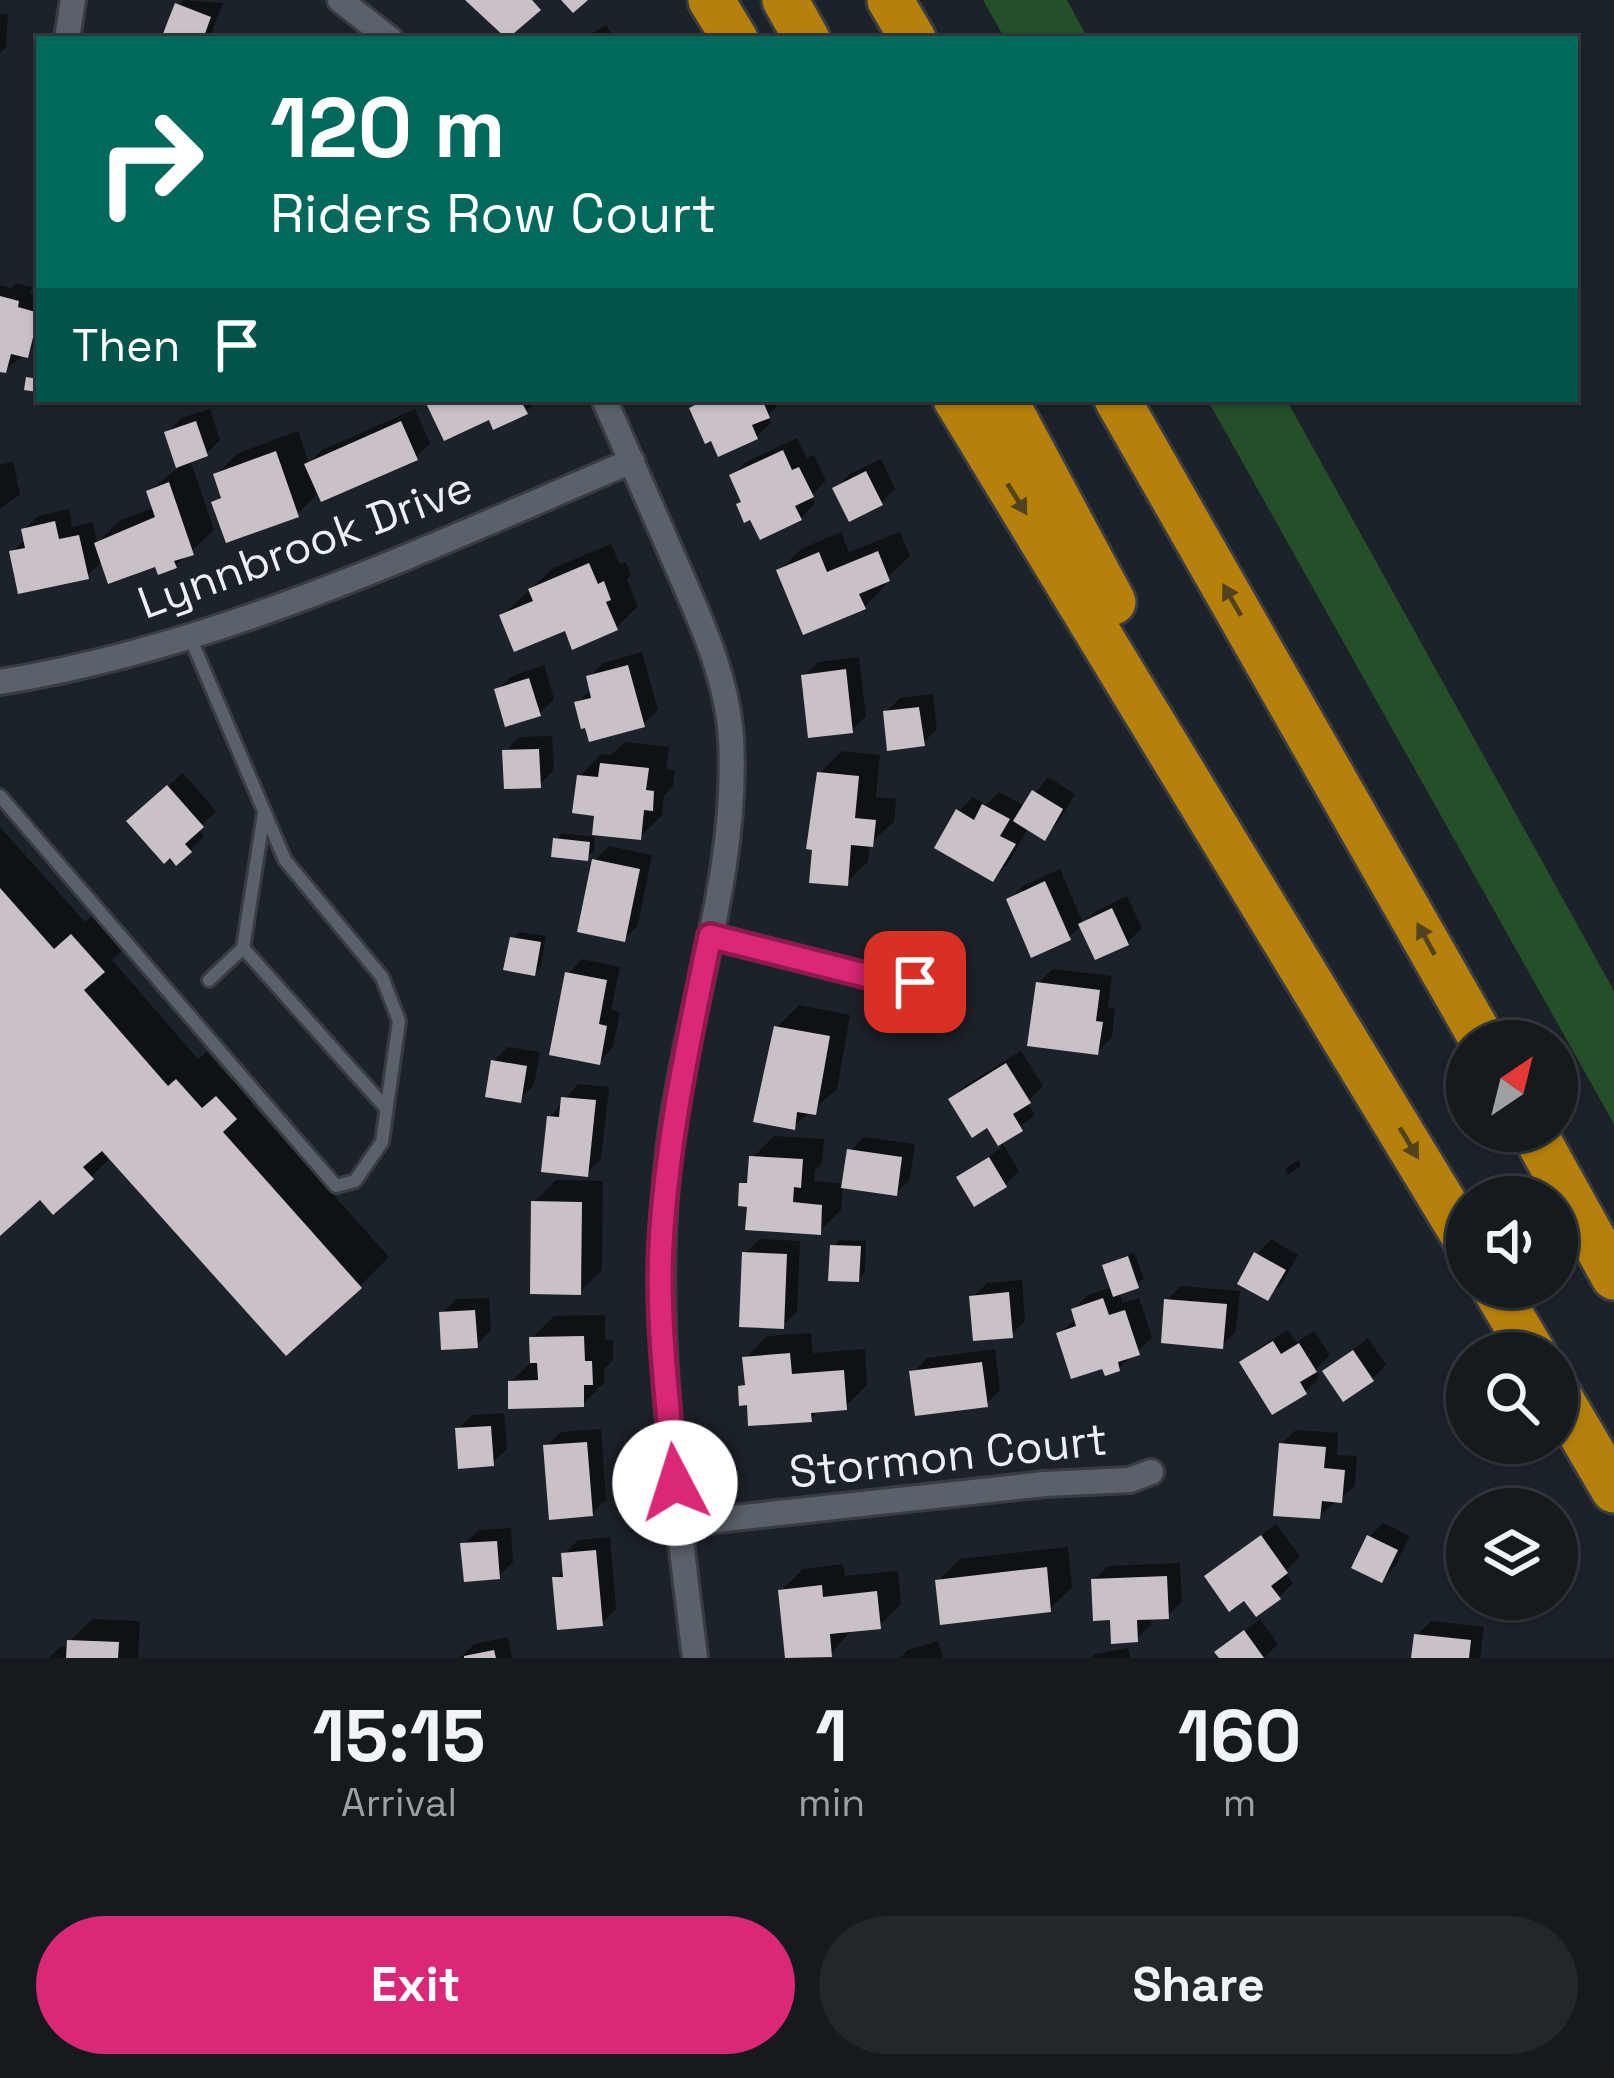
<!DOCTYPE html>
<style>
:root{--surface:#151a1f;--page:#22272c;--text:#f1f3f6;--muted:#9da1a4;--line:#34383d;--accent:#db2777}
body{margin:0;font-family:"Space Grotesk",sans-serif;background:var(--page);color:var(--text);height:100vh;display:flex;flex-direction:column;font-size:45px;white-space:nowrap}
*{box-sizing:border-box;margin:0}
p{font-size:39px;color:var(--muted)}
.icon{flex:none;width:66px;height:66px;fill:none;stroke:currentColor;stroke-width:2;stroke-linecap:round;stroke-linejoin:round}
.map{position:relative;height:1658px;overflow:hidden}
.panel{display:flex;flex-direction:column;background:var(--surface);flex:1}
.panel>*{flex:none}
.banner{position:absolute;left:36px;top:36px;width:1542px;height:366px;border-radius:0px;box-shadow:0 3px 9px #0004,0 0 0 3px var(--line);background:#00695c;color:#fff;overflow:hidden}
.needle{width:78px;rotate:35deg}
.controls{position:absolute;left:1446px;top:1020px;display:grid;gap:24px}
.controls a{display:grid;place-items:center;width:132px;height:132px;border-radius:50%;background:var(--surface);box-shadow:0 3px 9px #0004,0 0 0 3px var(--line);font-size:60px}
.pin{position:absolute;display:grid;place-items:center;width:102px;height:102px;color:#fff;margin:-51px;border-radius:24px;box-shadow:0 6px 18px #0006}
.me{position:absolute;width:132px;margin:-66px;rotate:355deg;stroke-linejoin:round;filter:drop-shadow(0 0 9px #0008)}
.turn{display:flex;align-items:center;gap:42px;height:252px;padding:0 36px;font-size:54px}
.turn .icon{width:156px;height:156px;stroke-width:2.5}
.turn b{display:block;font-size:84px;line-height:102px}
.then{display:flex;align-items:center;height:114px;padding:0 36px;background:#0003;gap:24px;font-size:45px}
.eta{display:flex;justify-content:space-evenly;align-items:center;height:204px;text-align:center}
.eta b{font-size:72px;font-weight:700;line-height:84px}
.primary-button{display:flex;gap:24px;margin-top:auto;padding:24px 36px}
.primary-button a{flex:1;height:138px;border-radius:72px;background:var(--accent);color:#fff;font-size:48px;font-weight:700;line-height:138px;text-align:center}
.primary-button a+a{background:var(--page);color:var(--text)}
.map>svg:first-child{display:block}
.green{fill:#254f29}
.shadow{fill:#0007}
.building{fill:#cac0c8}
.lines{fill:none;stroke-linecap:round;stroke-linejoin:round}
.lane-casing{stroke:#393d43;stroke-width:18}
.street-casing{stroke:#393d43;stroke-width:30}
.highway-casing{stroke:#393d43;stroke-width:51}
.lane{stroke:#5b616a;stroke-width:12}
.street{stroke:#5b616a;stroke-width:24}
.highway{stroke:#b6800a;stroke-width:45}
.oneway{fill:#52431e}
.route-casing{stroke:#8e194d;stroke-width:30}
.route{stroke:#db2777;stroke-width:21}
.labels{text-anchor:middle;stroke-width:12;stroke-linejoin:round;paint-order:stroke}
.street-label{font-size:45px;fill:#eceff4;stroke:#1c2229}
</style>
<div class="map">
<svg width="1614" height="1658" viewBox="0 0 1614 1658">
<rect width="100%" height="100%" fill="#1c2229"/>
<g class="green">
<polygon points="983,0 1067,0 1088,39 1005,39"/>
<polygon points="1207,399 1286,399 1614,991 1614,1124"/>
</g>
<g class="shadow">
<polygon points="183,0 223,3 209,39 157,39"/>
<polygon points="0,14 8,14 6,47 0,53"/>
<polygon points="606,25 615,39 583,39"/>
<polygon points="16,283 32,287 30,293 39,296 39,343 5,370 0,369 0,285 11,288"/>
<polygon points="430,399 538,399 526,412 490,416"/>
<polygon points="695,399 781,399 782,401 767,416 771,423 756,437"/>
<polygon points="210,409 220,440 206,454 190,460 214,530 175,566 103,560 87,576 12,552 26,539 24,530 38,516 69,509 72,527 93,522 97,543 119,521 155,507 149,491 179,467 167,433 181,418"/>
<polygon points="415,409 430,443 416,457 319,492 298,514 214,502 223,494 216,475 238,453 298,431 309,463 322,450"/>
<polygon points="797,438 807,458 814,455 826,480 811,496 815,503 801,518 751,516 732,476 746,462"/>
<polygon points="881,459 895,489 881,503 835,488 850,474"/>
<polygon points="13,462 20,494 0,509 0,464"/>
<polygon points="841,532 849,552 900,532 910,556 884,580 886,585 864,607 779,571 801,549"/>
<polygon points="611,544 620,564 626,562 631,575 627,580 638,606 616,628 566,627 502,616 553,568"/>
<polygon points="642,652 658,710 643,724 577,703 592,689 589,677 603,663"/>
<polygon points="859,657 866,716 852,730 804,676 818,662"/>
<polygon points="544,665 554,699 540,713 497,690 512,676"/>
<polygon points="933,694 937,729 923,743 886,712 900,698"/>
<polygon points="552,736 554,770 539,785 505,752 519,737"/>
<polygon points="625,742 669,747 666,769 675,770 673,786 664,796 662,815 640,837 595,832 594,851 587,857 556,840 562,833 595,837 597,813 580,776 601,754 611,755"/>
<polygon points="842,751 880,755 876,797 896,799 894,822 870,843 868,861 846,883 820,773"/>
<polygon points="183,773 216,811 198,829 204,836 190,850 144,807"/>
<polygon points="1048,777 1075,794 1058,823 1044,837 1029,827 1007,865 993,879 959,811 973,797 986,805 999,792 1025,806"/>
<polygon points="0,827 85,922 101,907 132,941 112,960 198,1059 207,1052 233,1082 247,1069 264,1088 250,1102 389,1257 360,1286 112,1156 91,1177 40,1196 0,1232"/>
<polygon points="609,846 652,855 638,925 624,939 595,860"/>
<polygon points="1060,869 1083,923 1096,911 1127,896 1142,928 1128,942 1082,925 1069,937 1009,900 1023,886"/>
<polygon points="519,932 546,936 541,966 534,973 513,938"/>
<polygon points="582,959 620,967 611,1010 620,1012 613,1047 599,1062 568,974"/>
<polygon points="1053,969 1112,976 1108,1008 1115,1009 1112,1037 1097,1052 1038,983"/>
<polygon points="799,1005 850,1015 837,1089 794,1126 777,1027"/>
<polygon points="508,1047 540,1052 534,1085 520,1099 493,1061"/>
<polygon points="1021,1051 1043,1086 1027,1102 1035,1115 1001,1141 1019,1171 1005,1185 960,1177 1002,1147 988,1124 952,1099 966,1085"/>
<polygon points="578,1084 609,1087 601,1159 587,1173 550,1117"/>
<polygon points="774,1136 824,1139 822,1163 815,1170 814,1181 845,1184 850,1151 864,1137 915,1144 910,1179 896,1193 843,1185 841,1210 819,1232 750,1204 742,1185 750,1177 752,1158"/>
<polygon points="1298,1160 1301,1166 1288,1175 1285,1169"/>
<polygon points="556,1180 603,1181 602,1270 580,1292 534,1202"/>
<polygon points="760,1239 800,1241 797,1312 782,1326 745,1253"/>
<polygon points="1271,1239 1298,1255 1282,1283 1268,1297 1257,1254"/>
<polygon points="839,1240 866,1241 865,1273 858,1279 833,1247"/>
<polygon points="1134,1252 1144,1279 1119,1292 1123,1303 1139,1298 1152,1338 1119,1368 1059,1333 1077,1318 1074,1309 1088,1295 1113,1287 1105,1266"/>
<polygon points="1022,1280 1025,1321 1011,1335 973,1297 987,1283"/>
<polygon points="1181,1286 1240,1291 1236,1331 1222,1346 1167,1300"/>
<polygon points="489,1298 491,1331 476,1345 442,1314 456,1299"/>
<polygon points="605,1315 605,1340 613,1340 613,1360 604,1369 605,1382 583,1404 511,1382 533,1360 532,1338 554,1316"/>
<polygon points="1288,1330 1296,1342 1314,1331 1330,1355 1315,1370 1319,1378 1305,1392 1243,1363 1257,1349"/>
<polygon points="811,1333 813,1353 865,1349 867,1385 845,1407 821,1409 811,1419 749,1402 741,1387 747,1381 746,1358 767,1336"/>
<polygon points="1368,1338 1386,1365 1372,1379 1326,1371"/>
<polygon points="995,1349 1000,1390 986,1404 913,1373 927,1358"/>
<polygon points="504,1413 507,1449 492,1463 458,1429 472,1415"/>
<polygon points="601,1429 606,1499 592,1514 546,1446 561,1432"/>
<polygon points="1296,1430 1338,1433 1337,1455 1357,1456 1355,1486 1319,1516 1281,1444"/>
<polygon points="1383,1523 1410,1536 1396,1565 1382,1580 1369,1537"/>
<polygon points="1276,1524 1300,1556 1285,1572 1293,1583 1279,1597 1245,1597 1208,1577"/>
<polygon points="511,1528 513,1562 499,1576 463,1545 478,1530"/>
<polygon points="610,1537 616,1609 602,1623 555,1579 565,1569 564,1554 578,1540"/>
<polygon points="1068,1547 1072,1587 1050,1609 938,1581 960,1559"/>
<polygon points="1180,1563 1182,1602 1167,1616 1150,1617 1151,1625 1136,1639 1113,1617 1094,1580 1108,1566"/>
<polygon points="843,1564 845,1576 898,1571 901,1604 879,1626 853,1628 831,1654 788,1658 781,1591 803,1569"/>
<polygon points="92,1619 140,1621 138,1658 49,1658 60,1647 70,1647 70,1641"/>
<polygon points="1260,1619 1278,1644 1264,1658 1222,1658 1218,1652"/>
<polygon points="1431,1621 1484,1627 1480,1658 1414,1658 1417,1635"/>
<polygon points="508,1637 512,1658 460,1658 474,1644"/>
<polygon points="938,1641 943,1658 900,1658 908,1650"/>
<polygon points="1128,1648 1130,1658 1091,1658 1095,1654"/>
</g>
<g class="building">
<polygon points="465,0 532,0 541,10 507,39"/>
<polygon points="561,0 588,0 573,13"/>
<polygon points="175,3 211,17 203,39 154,39 156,33 162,36"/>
<polygon points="0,296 19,301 18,307 39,313 28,358 11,354 6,373 0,372"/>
<polygon points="26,377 39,379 38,392 24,390"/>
<polygon points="424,399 520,399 528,414 493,430 489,420 444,441"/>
<polygon points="692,399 762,399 770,418 752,425 758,439 718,457 711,441 705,444 689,408 695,405"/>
<polygon points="196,421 208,456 176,468 164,432"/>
<polygon points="401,421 418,460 321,502 304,464"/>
<polygon points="783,450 792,470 799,467 814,497 795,506 802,520 760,540 750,520 744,523 736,504 741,502 729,475"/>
<polygon points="276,451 299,517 226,543 211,502 221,498 213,474"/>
<polygon points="866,471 883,505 849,522 832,488"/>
<polygon points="169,482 194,555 174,561 177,568 158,575 155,567 108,584 94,543 155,517 146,491"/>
<polygon points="55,521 59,539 79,535 89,579 18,594 9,551 25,548 21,529"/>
<polygon points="878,551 890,581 859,594 866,609 803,635 776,570 819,552 827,572"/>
<polygon points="589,563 598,584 604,581 611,600 606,602 618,630 572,650 565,631 514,652 499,615 533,601 528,589"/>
<polygon points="628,665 645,727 589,742 585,728 581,729 574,702 591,698 586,676"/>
<polygon points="846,669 853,733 808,738 801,675"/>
<polygon points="529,678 541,716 505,727 494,689"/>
<polygon points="919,707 925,746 887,751 883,711"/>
<polygon points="539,749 541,788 504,789 502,750"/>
<polygon points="600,763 649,768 646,790 654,791 653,811 644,810 641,840 592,835 594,816 572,813 577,775 598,777"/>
<polygon points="817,772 859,776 855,818 876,820 873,847 851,845 848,886 809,883 812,850 806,849"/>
<polygon points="167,785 204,827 185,844 192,852 176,866 170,858 164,864 126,821"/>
<polygon points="1032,790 1063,809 1045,841 1013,821"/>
<polygon points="982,804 1010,819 1000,836 1016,844 993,882 934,848 956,809 974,820"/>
<polygon points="553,838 590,842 588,861 551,857"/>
<polygon points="592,859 640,869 625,942 577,932"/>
<polygon points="1045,881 1071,940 1031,958 1006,899"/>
<polygon points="0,888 54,949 71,934 105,972 84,990 168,1086 176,1079 202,1108 216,1096 237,1119 223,1132 362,1288 286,1356 102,1151 83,1167 94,1179 53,1215 40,1200 0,1236"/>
<polygon points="1112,908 1129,945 1095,960 1078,924"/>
<polygon points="510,937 541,942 535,976 503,970"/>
<polygon points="565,972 607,980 599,1024 607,1026 600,1065 549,1055"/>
<polygon points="1036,982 1100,990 1096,1021 1103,1022 1098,1055 1027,1046"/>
<polygon points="774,1026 830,1036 816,1115 797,1112 795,1130 753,1122"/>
<polygon points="491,1060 527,1066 521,1103 485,1097"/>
<polygon points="1006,1063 1031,1103 1013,1114 1023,1131 998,1146 987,1128 972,1138 948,1099"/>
<polygon points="561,1097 596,1100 588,1177 541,1172 547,1116 559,1117"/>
<polygon points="847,1149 902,1157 897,1196 841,1188"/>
<polygon points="749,1156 803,1159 801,1188 794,1187 793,1202 822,1205 821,1235 745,1230 747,1207 738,1206 739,1183 747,1183"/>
<polygon points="989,1157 1007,1187 974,1207 956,1177"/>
<polygon points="531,1201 582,1202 581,1295 530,1294"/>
<polygon points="830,1245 861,1246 859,1282 828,1281"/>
<polygon points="742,1252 787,1254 784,1329 739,1327"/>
<polygon points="1254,1252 1286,1270 1268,1301 1237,1284"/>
<polygon points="1128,1256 1139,1288 1113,1297 1102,1265"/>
<polygon points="1009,1292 1013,1338 973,1341 969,1296"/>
<polygon points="1103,1298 1109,1315 1125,1310 1140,1355 1118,1362 1120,1371 1105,1376 1102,1369 1071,1379 1056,1333 1076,1326 1071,1309"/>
<polygon points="1164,1299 1227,1304 1223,1349 1161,1343"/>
<polygon points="475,1310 478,1348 441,1350 439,1312"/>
<polygon points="584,1336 585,1361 592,1361 593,1385 584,1385 584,1407 508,1409 508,1381 538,1380 537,1363 530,1363 529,1337"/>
<polygon points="1273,1341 1281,1354 1299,1343 1317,1372 1300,1382 1307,1394 1272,1415 1239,1362"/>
<polygon points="1353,1350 1374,1381 1343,1402 1322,1371"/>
<polygon points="790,1353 792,1374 844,1370 847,1410 811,1413 812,1422 748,1426 747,1405 739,1406 738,1386 745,1385 742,1357"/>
<polygon points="982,1362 988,1407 915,1416 909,1371"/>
<polygon points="491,1426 494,1466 458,1469 455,1428"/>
<polygon points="587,1442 593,1516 549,1520 543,1445"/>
<polygon points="1279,1443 1326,1447 1324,1468 1345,1470 1342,1503 1322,1501 1320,1519 1273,1516"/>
<polygon points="1261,1535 1288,1573 1271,1586 1281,1599 1256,1617 1244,1601 1229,1612 1204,1576"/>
<polygon points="1367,1535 1398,1550 1382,1583 1351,1568"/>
<polygon points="497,1541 500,1579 464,1582 460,1543"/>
<polygon points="596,1550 603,1626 557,1630 552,1577 563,1577 561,1553"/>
<polygon points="1047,1567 1051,1612 940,1625 935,1580"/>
<polygon points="1167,1576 1169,1619 1137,1620 1138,1642 1111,1644 1110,1620 1093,1621 1091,1579"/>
<polygon points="822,1585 823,1597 877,1591 881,1629 830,1634 832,1657 785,1658 778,1590"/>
<polygon points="1244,1630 1264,1658 1219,1658 1214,1652"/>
<polygon points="1414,1634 1471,1640 1469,1658 1411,1658"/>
<polygon points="67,1640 119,1642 118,1658 66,1658"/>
<polygon points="494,1650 496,1658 464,1658 464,1656"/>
</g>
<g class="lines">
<g class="lane-casing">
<g id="lane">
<polyline points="0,796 336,1186 355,1181 382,1142 399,1021 382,977 285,860 190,637"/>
<polyline points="264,813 243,948 386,1108"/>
<polyline points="209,980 243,948"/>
</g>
</g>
<g class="street-casing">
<g id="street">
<polyline points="340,0 390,39"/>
<polyline points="67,39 73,0"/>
<path d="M604,399C627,452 650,504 673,557C698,615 727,675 731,738C739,878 685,1013 669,1151C650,1321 675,1489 695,1658"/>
<path d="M0,682C222,646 426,548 632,461"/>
<polyline points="710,936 896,983 915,982"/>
<polyline points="679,1524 1045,1484 1130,1480 1151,1472"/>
</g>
</g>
<g class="highway-casing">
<g id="highway">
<polyline points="711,0 735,39"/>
<polyline points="785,0 807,39"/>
<polyline points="890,0 913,39"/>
<polyline points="956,399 1467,1241"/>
<polyline points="1004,399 1113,602"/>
<polyline points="1117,399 1483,1041"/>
<polyline points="1533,1131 1614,1277"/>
<polyline points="1494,1287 1533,1353"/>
<polyline points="1557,1393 1614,1490"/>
</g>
</g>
<use href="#lane" class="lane"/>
<use href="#street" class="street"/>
<use href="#highway" class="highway"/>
</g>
<defs><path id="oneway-solid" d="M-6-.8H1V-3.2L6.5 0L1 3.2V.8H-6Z" transform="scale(3)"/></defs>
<g class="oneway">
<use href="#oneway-solid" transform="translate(1017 499) rotate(58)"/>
<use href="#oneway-solid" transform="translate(1232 600) rotate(-120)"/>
<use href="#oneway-solid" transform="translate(1426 939) rotate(-119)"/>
<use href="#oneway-solid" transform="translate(1409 1143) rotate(59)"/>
</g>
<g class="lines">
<g class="route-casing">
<path id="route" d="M675,1483C668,1404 657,1324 661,1244C667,1140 689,1038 710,936L896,983L915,982"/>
</g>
<use href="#route" class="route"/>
</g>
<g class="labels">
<g class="street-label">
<text transform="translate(305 544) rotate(-20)" y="16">Lynnbrook Drive</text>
<text transform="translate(948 1455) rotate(-6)" y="16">Stormon Court</text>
</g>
</g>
</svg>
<div class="controls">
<a><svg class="needle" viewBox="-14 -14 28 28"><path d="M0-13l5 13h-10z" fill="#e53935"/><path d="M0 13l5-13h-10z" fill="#9da1a4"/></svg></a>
<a><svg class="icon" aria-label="sound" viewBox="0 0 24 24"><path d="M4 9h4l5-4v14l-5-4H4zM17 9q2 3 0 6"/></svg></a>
<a><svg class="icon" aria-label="search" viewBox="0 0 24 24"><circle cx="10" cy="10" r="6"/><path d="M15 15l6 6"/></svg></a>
<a><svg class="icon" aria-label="layers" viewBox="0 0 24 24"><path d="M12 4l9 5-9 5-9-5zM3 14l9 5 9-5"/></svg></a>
</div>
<div class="pin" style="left:915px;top:982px;background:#d93025"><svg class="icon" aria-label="arrive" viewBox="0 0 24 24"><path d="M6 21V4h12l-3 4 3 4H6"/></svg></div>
<svg class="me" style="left:675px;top:1483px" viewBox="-20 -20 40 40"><circle r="19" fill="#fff"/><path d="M0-13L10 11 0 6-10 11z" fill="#db2777"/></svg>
<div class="banner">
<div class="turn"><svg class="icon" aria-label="right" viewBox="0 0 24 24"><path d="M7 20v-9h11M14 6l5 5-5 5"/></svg><div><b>120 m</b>Riders Row Court</div></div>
<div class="then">Then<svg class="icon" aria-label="arrive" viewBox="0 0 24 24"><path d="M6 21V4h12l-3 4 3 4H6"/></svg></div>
</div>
</div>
<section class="panel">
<div class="eta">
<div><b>15:15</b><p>Arrival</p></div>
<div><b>1</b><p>min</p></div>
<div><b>160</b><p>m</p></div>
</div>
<div class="primary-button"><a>Exit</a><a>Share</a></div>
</section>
